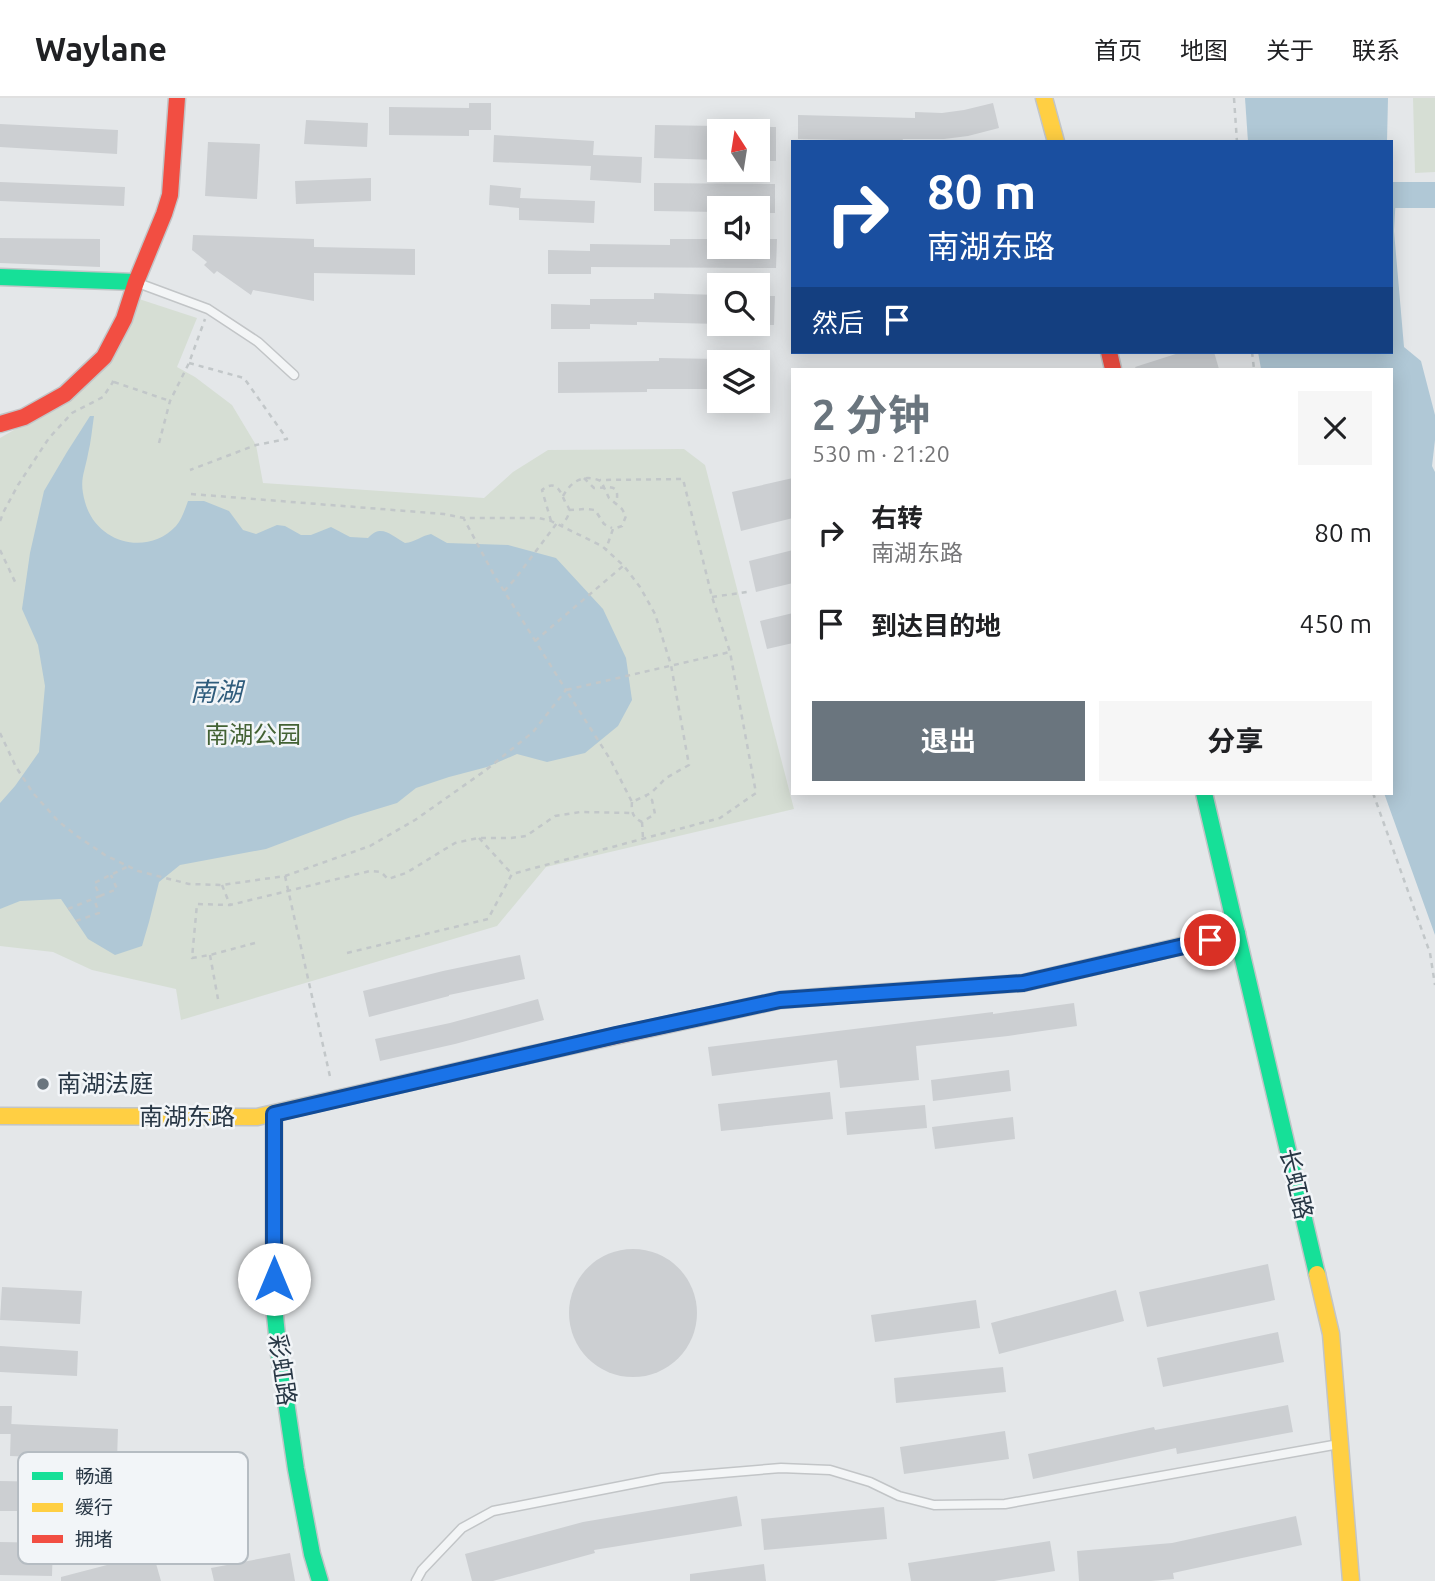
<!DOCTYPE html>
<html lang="zh">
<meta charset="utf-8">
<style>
:root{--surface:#fff;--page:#f6f6f6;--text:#202124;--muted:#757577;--line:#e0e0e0;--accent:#6a757e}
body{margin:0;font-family:Ubuntu,"Noto Sans SC",sans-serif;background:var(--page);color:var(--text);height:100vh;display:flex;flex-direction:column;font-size:26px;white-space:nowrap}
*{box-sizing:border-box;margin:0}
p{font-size:23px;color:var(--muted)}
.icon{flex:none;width:38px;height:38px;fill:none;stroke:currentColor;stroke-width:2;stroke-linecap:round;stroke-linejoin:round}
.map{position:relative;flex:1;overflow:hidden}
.details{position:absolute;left:791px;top:270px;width:602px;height:427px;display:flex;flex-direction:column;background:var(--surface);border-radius:0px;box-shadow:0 4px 18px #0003}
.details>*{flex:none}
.top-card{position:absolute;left:791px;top:42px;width:602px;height:214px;border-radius:0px;box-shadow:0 4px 18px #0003;background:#1a4fa0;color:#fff;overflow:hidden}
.needle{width:46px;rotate:348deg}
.tools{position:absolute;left:707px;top:21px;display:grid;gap:14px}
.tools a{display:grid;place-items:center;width:63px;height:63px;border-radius:0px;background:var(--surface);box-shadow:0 4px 18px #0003;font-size:35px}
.pin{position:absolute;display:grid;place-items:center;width:60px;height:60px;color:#fff;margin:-30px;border:4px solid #fff;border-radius:50%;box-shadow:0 2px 7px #0007}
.me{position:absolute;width:77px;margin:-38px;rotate:0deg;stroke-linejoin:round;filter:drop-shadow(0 0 5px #0008)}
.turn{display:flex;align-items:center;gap:24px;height:147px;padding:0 21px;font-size:32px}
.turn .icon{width:91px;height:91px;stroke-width:2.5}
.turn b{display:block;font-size:49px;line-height:60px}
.then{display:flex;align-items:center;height:66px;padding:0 21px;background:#0003;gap:14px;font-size:26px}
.round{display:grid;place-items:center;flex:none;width:74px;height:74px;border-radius:0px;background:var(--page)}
.summary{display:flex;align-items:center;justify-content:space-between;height:119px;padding:0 21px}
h1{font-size:42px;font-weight:700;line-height:52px;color:var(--accent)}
.primary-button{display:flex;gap:14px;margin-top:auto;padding:14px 21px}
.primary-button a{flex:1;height:80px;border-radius:0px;background:var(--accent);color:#fff;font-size:28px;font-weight:700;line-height:80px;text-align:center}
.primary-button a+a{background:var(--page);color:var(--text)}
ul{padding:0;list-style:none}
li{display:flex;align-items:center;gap:21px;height:91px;padding:0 21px}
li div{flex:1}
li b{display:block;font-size:26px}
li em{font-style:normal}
header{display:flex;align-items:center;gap:42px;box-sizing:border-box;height:98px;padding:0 35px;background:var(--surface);border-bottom:2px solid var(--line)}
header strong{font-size:33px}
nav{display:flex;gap:38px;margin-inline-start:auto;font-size:24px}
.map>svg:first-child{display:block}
.green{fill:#d6ded4}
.water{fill:#b0c8d6}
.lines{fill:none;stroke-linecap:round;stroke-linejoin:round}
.river{stroke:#b0c8d6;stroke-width:26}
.building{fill:#cccfd2}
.lane-casing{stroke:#c2c5c7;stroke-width:11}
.fast-casing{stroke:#c2c5c7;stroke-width:19}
.slow-casing{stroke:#c2c5c7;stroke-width:19}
.jam-casing{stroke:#c2c5c7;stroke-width:19}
.path{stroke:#c2c7c9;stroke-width:2.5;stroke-dasharray:5 5;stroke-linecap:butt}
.lane{stroke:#f3f5f6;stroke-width:8}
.fast{stroke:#16e098;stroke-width:16}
.slow{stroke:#ffcf43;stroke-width:16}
.jam{stroke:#f24e42;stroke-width:16}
.route-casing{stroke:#114b97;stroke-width:18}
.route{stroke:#1a73e8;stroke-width:12}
.poi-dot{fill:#6a757e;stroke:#f2f5f8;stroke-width:2.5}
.labels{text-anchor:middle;stroke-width:5;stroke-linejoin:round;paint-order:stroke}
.park-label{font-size:24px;fill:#436234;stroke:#f2f5f8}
.poi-label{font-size:24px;fill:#283745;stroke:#f2f5f8;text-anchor:start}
.street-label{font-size:24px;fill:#283745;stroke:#f2f5f8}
.water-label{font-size:26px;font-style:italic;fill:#2f5c7c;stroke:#f2f5f8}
.key{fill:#f2f5f8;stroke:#b5bcc2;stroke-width:2}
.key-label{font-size:19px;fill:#283745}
</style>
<header>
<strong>Waylane</strong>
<nav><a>首页</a><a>地图</a><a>关于</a><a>联系</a></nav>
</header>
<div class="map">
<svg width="1435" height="1483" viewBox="0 0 1435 1483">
<rect width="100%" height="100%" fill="#e4e7e9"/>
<g class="green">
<polygon points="1413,0 1435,0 1435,74 1415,75"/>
<polygon points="139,201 197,220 177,269 195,279 232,307 256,347 263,385 484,400 513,374 548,352 684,351 705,367 794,711 546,769 497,828 181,922 176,891 92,872 53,854 0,848 0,340 73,298"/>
</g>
<g class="water">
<polygon points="1245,0 1388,0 1387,44 1248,44"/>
<polygon points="1396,97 1394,133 1404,249 1421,263 1435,317 1435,342 1432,368 1435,374 1435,837 1384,695 1391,695 1391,271 1261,271 1258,254 1391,254 1391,98"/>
<path d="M90,318H94C92,331 91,344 88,356C84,377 79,382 85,404C96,445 147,459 176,428C182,421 185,411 188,403H204L229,413L243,432L256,436L277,427L285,428L301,437H311L331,429L350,439L368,440C382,425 391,438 405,445C415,444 421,438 431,436L447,445L508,447L556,460L603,511L626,560L632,602L618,628L585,655L547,664L517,656L487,669L449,679L416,690L397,705L351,719L266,751L180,767L159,784L149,824L142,848L115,857L88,841L61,801L20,803L0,811V705L15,688L39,654L45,588L38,547L22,511L30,455L44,393L67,354Z"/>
</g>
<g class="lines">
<polyline class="river" points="1391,97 1435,97"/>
</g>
<g class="building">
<polygon points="469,5 491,5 491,32 469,32 469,38 389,37 389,9 469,10"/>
<polygon points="993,5 999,30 968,38 944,41 903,41 902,43 798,41 798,17 915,20 915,14 942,15 964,12"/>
<polygon points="306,22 368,25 367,49 304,46"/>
<polygon points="0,26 118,32 117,56 0,49"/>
<polygon points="655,27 719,28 719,62 654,60"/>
<rect x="758" y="29" width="18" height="34"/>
<polygon points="494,37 594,43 593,57 642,59 641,85 590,82 591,68 493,64"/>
<polygon points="208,44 260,46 257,101 205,98"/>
<polygon points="371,80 371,103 296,106 295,83"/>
<polygon points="0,84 125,89 124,108 0,103"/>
<polygon points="654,85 775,86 775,115 758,115 758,110 719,110 719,114 654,113"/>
<polygon points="490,87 521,90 520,100 595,103 594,125 519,122 519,110 489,107"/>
<polygon points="193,137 314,141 314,149 415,151 415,177 314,175 314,203 253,192 251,197 217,173 214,176 204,167 207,164 192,152"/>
<polygon points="0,140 100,141 100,169 0,165"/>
<polygon points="670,141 719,141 719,149 758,149 758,141 777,141 776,170 591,169 591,176 548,176 548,152 590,153 590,146 670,147"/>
<polygon points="654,195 719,197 719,226 637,224 637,227 590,226 590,231 551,231 551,206 590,207 590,201 654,201"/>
<polygon points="758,198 775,198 774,227 758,227"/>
<polygon points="1182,254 1214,254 1219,271 1136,271 1135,269"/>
<polygon points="659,260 719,261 719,291 647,291 647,294 558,295 558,264 659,263"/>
<polygon points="793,380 793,420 741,433 732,394"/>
<polygon points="793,452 793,485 756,494 749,463"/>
<polygon points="793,515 793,545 767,551 760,523"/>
<polygon points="520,857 525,881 449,897 449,898 369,919 363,893 443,873"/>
<polygon points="538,901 544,922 455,946 380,963 375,941 450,925"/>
<polygon points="1074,905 1077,928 1008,938 916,948 919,982 840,990 837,962 712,978 708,949 993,914 993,916"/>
<polygon points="1009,972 1011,993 933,1003 931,982"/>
<polygon points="830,994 833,1021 721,1033 718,1006"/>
<polygon points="925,1007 927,1030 847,1037 845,1014"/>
<polygon points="1013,1019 1015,1041 935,1051 932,1029"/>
<circle cx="633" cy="1215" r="64"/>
<polygon points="1268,1166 1275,1202 1147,1229 1139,1194"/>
<polygon points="2,1189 82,1193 80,1226 0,1222"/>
<polygon points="1116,1192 1124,1223 999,1256 991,1225"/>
<polygon points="976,1202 980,1230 875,1244 871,1217"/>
<polygon points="1278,1234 1284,1264 1163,1289 1157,1260"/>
<polygon points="0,1248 78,1253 77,1278 0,1274"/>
<polygon points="1003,1269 1006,1294 896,1305 894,1280"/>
<polygon points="1288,1307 1293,1334 1177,1356 1176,1350 1033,1381 1028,1356 1154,1329 1155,1332"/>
<polygon points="0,1308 12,1308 11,1336 0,1336"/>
<polygon points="11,1326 118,1331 117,1362 10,1358"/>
<polygon points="1005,1333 1009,1361 904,1376 900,1349"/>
<polygon points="0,1383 53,1384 53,1413 0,1413"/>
<polygon points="737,1398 742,1428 594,1452 595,1455 493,1483 472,1483 465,1456 583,1424"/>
<polygon points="884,1409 887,1441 764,1452 761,1421"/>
<polygon points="1296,1418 1302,1447 1173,1475 1174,1481 1151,1483 1079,1483 1077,1453 1172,1445"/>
<polygon points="1050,1443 1055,1473 994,1483 911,1483 908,1465"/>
<polygon points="0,1444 53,1445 52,1478 0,1477"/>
<polygon points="153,1455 161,1483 61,1483 61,1479"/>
<polygon points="290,1455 295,1483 214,1483 211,1470"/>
<polygon points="764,1466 766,1483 690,1483 690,1476"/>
</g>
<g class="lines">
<g class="lane-casing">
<g id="lane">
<polyline points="138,185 208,211 258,244 294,277"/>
<polyline points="416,1483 422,1472 462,1430 493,1413 662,1380 781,1370 830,1372 870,1384 899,1398 934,1407 1005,1406 1339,1346"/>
</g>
</g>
<g class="fast-casing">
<g id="fast">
<polyline points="0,179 136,184"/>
<polyline points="1204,695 1317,1176"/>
<polyline points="831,898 1023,885 1237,835"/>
<polyline points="274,1016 274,1208 279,1256 296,1371 312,1456 320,1483"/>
</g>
</g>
<g class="slow-casing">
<g id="slow">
<polyline points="1044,0 1056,44"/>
<polyline points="0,1018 257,1019 524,958"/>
<polyline points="1317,1176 1331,1236 1351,1483"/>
</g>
</g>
<g class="jam-casing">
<g id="jam">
<polyline points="1109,254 1113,271"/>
<polyline points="0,326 24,319 65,296 104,259 124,221 136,184 164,116 170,97 177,0"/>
<polyline points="524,958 780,902 831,898"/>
</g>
</g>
<g class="path">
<polyline points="1234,0 1237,44"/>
<polyline points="1252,254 1254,271"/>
<polyline points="189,265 244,280 287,341 256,347 190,372"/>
<polyline points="114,284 170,303"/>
<polyline points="159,345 170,303 189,265 205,221"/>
<path d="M584,380L594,390C609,390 621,384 616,406"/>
<polyline points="191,396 444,416 464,420 539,420 551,423 602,448 624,468 640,489 655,516 671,567 689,667 666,680 651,695 632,704 610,661 566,592 730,554"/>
<path d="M563,398C572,382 584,376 601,383L609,400L622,411L626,418L622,428L613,431L606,451"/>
<polyline points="569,412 586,411 595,412 604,426 612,430"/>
<polyline points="0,423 4,413 18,387 49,340 72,315 103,299 113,284 107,282"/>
<path d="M551,423L542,392C557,380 561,395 566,406C567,408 569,409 569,411C570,417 565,423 562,427"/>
<polyline points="0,452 17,488"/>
<polyline points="504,493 515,481 557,425"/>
<polyline points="712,499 747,494"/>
<polyline points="535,543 623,468"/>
<polyline points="0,635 16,669 33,695 58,723 77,738 105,757 138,773 189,786 222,787 285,778 370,748 415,722 486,672 533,634 566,592 494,477 464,421"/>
<polyline points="1373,695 1430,855 1435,887"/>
<path d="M632,704C631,714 633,720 642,724L655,716L652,702L646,698"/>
<polyline points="642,724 643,740"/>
<polyline points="479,740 512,776"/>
<polyline points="285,778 331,983"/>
<polyline points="222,787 230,807"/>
<polyline points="100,798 117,791 111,777"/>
<polyline points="68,811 100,798 94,785 129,768"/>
<polyline points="76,823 99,815 94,801"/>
<polyline points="255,845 210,857 192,860 197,806 230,807 370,773 381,774 388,781 406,775 455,745 478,740 511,740 526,738 555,718 580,714 632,715"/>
<polyline points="347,855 488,821 512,776 720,720 756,695 730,554 712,499 683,381 600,382"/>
<polyline points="210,857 218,901"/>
</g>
<use href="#lane" class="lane"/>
<use href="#fast" class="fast"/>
<use href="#slow" class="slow"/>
<use href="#jam" class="jam"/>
</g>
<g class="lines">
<g class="route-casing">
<polyline id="route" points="274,1181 274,1016 616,937 780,902 1023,885 1210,842"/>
</g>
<use href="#route" class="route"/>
</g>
<circle class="poi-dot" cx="43" cy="986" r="7"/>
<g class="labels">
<g class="park-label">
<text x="253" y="645">南湖公园</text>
</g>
<g class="poi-label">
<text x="57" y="994">南湖法庭</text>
</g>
<g class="street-label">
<text x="187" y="1027">南湖东路</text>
<text transform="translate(1296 1086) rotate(77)" y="8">长虹路</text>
<text transform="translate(282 1272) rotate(82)" y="8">彩虹路</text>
</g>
<g class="water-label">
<text x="216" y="603">南湖</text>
</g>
</g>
<rect x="18" y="1354" width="230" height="112" rx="10" class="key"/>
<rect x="32" y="1374" width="31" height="8" fill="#16e098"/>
<rect x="32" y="1405" width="31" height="9" fill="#ffcf43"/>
<rect x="32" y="1437" width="31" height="8" fill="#f24e42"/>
<g class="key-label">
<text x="75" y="1385">畅通</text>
<text x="75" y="1416">缓行</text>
<text x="75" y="1448">拥堵</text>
</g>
</svg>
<div class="tools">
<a><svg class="needle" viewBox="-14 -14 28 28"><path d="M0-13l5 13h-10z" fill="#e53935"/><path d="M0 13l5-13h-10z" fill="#757577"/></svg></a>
<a><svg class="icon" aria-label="sound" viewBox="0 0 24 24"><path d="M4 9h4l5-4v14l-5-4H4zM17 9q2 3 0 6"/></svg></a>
<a><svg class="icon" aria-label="search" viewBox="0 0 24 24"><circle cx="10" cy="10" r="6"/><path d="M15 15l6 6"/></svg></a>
<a><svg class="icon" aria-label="layers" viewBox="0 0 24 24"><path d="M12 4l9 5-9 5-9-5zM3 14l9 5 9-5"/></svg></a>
</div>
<div class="pin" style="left:1210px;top:842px;background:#d93025"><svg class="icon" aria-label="arrive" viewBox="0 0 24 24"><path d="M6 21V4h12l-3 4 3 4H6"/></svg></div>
<svg class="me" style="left:274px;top:1181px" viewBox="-20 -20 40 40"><circle r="19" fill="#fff"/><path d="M0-13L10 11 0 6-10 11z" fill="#1a73e8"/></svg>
<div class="top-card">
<div class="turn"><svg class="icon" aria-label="right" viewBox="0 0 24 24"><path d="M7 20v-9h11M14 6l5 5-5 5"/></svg><div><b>80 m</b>南湖东路</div></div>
<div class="then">然后<svg class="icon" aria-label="arrive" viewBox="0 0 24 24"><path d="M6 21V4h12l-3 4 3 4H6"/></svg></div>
</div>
<section class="details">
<div class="summary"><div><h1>2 分钟</h1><p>530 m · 21:20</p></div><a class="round"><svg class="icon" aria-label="close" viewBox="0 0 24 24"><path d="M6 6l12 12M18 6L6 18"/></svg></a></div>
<ul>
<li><svg class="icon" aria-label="right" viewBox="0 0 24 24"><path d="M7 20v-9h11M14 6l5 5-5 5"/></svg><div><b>右转</b><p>南湖东路</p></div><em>80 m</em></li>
<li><svg class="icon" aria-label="arrive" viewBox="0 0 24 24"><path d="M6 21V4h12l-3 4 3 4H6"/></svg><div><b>到达目的地</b></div><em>450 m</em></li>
</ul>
<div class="primary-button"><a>退出</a><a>分享</a></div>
</section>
</div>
